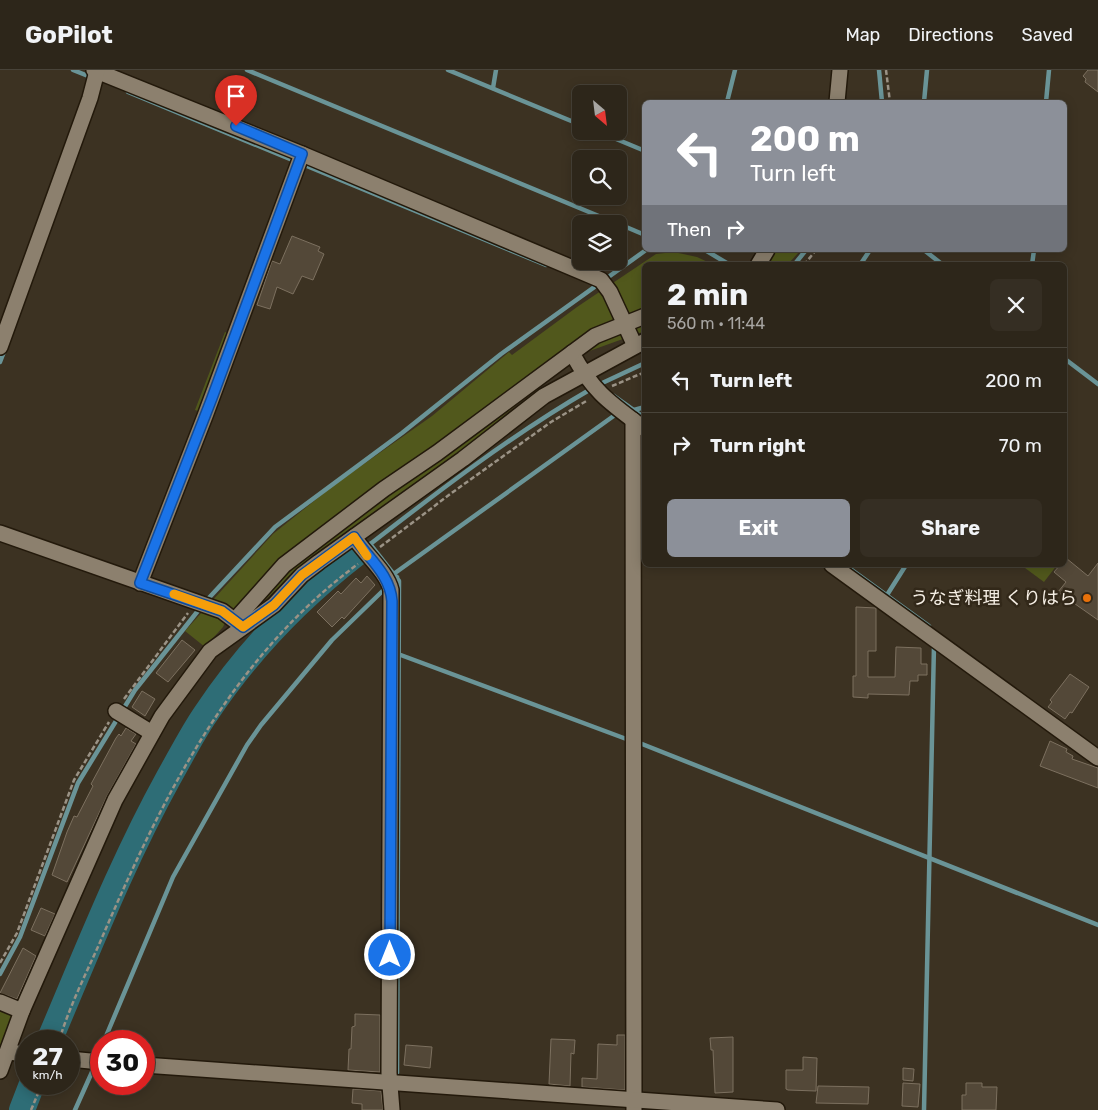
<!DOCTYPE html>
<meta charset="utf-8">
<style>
:root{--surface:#2d261a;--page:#352e23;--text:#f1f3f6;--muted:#a7a5a2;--line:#484339;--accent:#8c9099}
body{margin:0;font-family:Rubik,"Noto Sans JP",sans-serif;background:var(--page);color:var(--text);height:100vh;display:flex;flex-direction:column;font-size:19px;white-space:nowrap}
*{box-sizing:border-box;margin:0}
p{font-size:16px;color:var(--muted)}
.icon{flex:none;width:28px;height:28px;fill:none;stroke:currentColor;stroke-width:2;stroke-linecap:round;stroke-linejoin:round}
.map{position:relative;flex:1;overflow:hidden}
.drawer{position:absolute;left:642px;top:192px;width:425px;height:305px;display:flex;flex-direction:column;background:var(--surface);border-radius:8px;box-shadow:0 2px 12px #0003,0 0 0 1px var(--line)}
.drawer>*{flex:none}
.top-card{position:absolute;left:642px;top:30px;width:425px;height:152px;border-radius:8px;box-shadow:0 2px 12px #0003,0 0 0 1px var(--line);background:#8c9099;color:#fff;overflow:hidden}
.needle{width:32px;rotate:152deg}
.fabs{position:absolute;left:572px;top:15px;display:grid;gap:10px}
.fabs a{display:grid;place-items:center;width:55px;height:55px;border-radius:8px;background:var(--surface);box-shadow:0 2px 12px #0003,0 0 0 1px var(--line);font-size:25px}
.speed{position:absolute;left:15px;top:960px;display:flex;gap:10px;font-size:25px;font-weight:700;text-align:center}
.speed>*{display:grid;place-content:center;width:65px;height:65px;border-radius:50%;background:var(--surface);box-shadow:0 2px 12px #0003,0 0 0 1px var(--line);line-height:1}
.speed small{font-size:12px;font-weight:400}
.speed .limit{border:8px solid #d22;background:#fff;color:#111}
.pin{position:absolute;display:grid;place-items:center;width:42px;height:42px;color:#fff;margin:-51px -21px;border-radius:50% 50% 50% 0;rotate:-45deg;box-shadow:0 0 5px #0007}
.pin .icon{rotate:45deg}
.me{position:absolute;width:55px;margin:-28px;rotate:0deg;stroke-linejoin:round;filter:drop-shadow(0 0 4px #0008)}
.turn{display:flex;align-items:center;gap:18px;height:105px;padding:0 25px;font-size:22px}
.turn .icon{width:65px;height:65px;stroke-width:2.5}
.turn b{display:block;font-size:35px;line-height:42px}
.then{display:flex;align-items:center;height:48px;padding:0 25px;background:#0003;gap:10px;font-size:19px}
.round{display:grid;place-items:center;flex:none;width:52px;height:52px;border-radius:8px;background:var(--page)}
.summary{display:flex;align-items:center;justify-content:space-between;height:85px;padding:0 25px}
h1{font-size:30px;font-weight:700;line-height:38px}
.cta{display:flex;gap:10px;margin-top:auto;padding:10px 25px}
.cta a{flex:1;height:58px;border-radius:8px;background:var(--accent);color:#fff;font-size:20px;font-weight:700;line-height:58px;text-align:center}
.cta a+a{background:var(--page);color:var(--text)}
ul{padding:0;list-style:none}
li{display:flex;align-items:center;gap:15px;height:65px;padding:0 25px;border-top:1px solid var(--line)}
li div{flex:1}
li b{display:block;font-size:19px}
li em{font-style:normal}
header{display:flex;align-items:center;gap:30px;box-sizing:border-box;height:70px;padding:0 25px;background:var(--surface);border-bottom:1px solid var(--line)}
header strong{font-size:24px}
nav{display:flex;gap:28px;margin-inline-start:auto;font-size:18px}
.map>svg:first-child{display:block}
.green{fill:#51581c}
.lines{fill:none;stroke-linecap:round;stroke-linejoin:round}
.stream{stroke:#6a9497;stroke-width:4.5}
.river{stroke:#2e6d76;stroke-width:26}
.building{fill:#534838;stroke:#7c705f}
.minor-casing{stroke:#23190b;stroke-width:18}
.path{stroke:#9b9386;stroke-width:2.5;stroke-dasharray:5 2.5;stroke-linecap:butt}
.minor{stroke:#8c806e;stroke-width:15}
.route-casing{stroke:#114b97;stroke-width:12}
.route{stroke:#1a73e8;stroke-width:9}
.slow{stroke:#f59e0b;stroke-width:9}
.food-dot{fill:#e8710a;stroke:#322819;stroke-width:2}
.labels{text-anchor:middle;stroke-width:5;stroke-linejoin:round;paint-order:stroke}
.poi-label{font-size:18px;fill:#f5eee4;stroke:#322819;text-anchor:end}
</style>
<header>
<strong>GoPilot</strong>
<nav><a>Map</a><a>Directions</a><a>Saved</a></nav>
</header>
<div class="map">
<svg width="1098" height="1040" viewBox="0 0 1098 1040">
<rect width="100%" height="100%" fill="#3c3222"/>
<g class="green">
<polygon points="776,180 801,180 787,195 767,195"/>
<polygon points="674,182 697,187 714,195 645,195 645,261 584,283 556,302 471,373 313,485 249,545 233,544 211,532 273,464 334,415 432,346 509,282 512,285 577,237 656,184"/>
<polygon points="225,262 233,265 204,343 195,340"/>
<polygon points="1021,495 1057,495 1044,512"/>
<polygon points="204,540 226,550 223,557 205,577 185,561"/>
<polygon points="0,938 12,946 0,979"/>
</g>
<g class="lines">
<g class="stream">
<polyline points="73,0 93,8"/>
<polyline points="247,0 618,154"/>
<polyline points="448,0 581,55"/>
<polyline points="879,0 882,32"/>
<polyline points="493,18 496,0"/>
<polyline points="128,22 546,195"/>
<polyline points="727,32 735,0"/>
<polyline points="924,32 927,0"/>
<polyline points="1046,32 1049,0"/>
<polyline points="597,61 645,81"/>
<polyline points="619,154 645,165"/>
<polyline points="705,180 730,195"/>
<polyline points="924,180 943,195"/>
<polyline points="794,195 806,180"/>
<polyline points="860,195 870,180"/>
<polyline points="1032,195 1034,180"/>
<polyline points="1065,289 1098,314"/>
<polyline points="0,292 5,279"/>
<polyline points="598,315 645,293"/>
<polyline points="614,326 645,348"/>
<polyline points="634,340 645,337"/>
<polyline points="370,474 399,511 397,1003"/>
<path d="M369,475C440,420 513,364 591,319"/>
<polyline points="845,495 929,556"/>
<polyline points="395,503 615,345"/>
<polyline points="887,525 906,495"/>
<polyline points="206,531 275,457 402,363 501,284 646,180"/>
<polyline points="398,584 629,670"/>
<polyline points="637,672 1098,855"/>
<polyline points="0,904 20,867 78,713 135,620 201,537"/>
<polyline points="104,971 173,807 247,675 261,655 332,570 397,507"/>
<polyline points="100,982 101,978"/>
<polyline points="75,1040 92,1002"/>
<polyline points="924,1040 934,575"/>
</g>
<g class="river">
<path d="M49,971C87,882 122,792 169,707C181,686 192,664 205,645C246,583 299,528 357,483"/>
<polyline points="22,1040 32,1014"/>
</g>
</g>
<g class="building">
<polygon points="1088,0 1098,0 1098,22 1085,12 1086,9 1083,6"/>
<polygon points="292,166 320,177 318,181 324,184 313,210 302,206 293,224 277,217 270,239 257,235 272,191 280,194"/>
<polygon points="1066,488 1088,506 1098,493 1098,550 1058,522 1066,512 1054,502 1060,495 1065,495"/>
<polygon points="367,506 375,515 344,549 342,547 332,557 317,542 338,521 341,524 356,508 361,513"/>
<polygon points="856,537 876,538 876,581 868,581 868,607 895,607 896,577 921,578 921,594 927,594 927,605 918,605 918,611 910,611 909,625 868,624 868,628 853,627 853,606 856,606"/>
<polygon points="182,570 195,580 168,612 156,603"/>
<polygon points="1070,604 1089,617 1072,643 1070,642 1065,649 1048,637 1052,632 1050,630"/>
<polygon points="142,621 155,629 145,646 132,637"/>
<polygon points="126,658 136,664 131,671 136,674 107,726 67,812 52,805 67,762 74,746 77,747 93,716 91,714 116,668 119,664 121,666"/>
<polygon points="1050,671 1067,679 1066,682 1073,686 1072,689 1098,698 1098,718 1040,696"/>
<polygon points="41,838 55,844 45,866 31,860"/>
<polygon points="23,878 36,886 17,929 0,923"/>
<polygon points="355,944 380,945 380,1002 348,1000 349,979 351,979 352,957 355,956"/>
<polygon points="617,965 625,965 625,1020 582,1017 582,1008 597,1009 598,974 617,975"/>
<polygon points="733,967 733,1022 715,1023 713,980 711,980 710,968"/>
<polygon points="551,969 575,970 574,984 571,983 570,1016 549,1014"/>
<polygon points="406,975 432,977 430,998 404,995"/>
<polygon points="803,987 817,988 816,1021 788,1020 786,1019 786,1000 803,1000"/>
<polygon points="903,998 914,999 913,1011 903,1010"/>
<polygon points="903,1013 920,1014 918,1037 902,1036"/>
<polygon points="966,1013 982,1013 982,1017 997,1017 996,1040 962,1040 962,1025 966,1025"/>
<polygon points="818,1016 869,1017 868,1034 816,1033"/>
<polygon points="353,1019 381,1021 383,1040 362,1040 362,1034 352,1033"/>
</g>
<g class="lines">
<g class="minor-casing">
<g id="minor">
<polyline points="94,0 302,84 601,210 610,222 635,276"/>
<polyline points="837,32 840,0"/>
<polyline points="758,195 767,180"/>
<path d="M645,246L595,266L572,283C593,322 610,333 645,359"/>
<polyline points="0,277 90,28 97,1"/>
<polyline points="633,350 634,1040"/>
<polyline points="0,463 222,541 242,556"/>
<path d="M354,467C364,483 387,502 391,520L389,1003L392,1040"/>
<polyline points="832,495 1098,688"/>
<polyline points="140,513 205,346 302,84"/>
<polyline points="235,550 284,495 384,419 437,383 572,283"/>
<polyline points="116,641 152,663"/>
<polyline points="0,932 22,941"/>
<polyline points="8,982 26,984"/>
<polyline points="69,989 101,992"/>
<polyline points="144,995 777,1040"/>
<polyline points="0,1001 22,941 115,730 162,646 210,581 274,535 302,505 319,492 463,389 544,326 645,271"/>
</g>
</g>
<g class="path">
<polyline points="886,0 890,32"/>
<polyline points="804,195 816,180"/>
<polyline points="612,316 645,302"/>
<polyline points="380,477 453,422 551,352 588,330"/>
<polyline points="124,629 188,543"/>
<polyline points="0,893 17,863 74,710 109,652"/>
<path d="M59,971C70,934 89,898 104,863C164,724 233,586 358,494"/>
<polyline points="31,1040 42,1014"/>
</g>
<use href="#minor" class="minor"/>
</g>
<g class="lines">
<g class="route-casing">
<path id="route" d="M236,56L302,84L212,328L140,513L222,541L243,557L274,535L302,505L354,467C368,488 390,504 392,531L390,885"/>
</g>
<use href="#route" class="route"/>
<polyline class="slow" points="174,524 222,541 243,557 274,535 302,505 354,467 367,486"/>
</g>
<circle class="food-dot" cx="1087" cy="528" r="5"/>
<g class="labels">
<g class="poi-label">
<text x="1077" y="534">うなぎ料理 くりはら</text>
</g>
</g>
</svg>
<div class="fabs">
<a><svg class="needle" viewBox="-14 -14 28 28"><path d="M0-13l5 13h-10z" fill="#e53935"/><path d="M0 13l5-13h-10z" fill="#a7a5a2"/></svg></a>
<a><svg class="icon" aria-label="search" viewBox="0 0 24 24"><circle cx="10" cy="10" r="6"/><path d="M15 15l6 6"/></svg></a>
<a><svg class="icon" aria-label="layers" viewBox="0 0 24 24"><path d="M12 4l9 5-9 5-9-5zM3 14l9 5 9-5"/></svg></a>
</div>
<div class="speed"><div>27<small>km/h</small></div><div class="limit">30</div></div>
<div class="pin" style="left:236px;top:56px;background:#d93025"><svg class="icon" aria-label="arrive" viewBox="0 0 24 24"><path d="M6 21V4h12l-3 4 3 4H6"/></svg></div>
<svg class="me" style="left:390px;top:885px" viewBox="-20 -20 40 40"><circle r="17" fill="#1a73e8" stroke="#fff" stroke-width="3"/><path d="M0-11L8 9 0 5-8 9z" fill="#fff"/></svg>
<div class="top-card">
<div class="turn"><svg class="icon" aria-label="left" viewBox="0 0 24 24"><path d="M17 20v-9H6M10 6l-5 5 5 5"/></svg><div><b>200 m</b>Turn left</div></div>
<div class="then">Then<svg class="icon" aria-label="right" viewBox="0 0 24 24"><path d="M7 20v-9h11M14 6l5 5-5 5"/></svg></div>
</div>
<section class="drawer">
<div class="summary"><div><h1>2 min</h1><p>560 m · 11:44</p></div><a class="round"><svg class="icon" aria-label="close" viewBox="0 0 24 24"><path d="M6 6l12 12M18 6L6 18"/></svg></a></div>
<ul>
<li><svg class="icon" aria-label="left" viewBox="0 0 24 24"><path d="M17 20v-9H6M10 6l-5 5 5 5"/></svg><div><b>Turn left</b></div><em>200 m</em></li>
<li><svg class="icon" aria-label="right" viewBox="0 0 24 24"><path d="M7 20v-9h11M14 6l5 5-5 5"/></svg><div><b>Turn right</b></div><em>70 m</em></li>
</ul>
<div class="cta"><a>Exit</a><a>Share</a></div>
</section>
</div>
